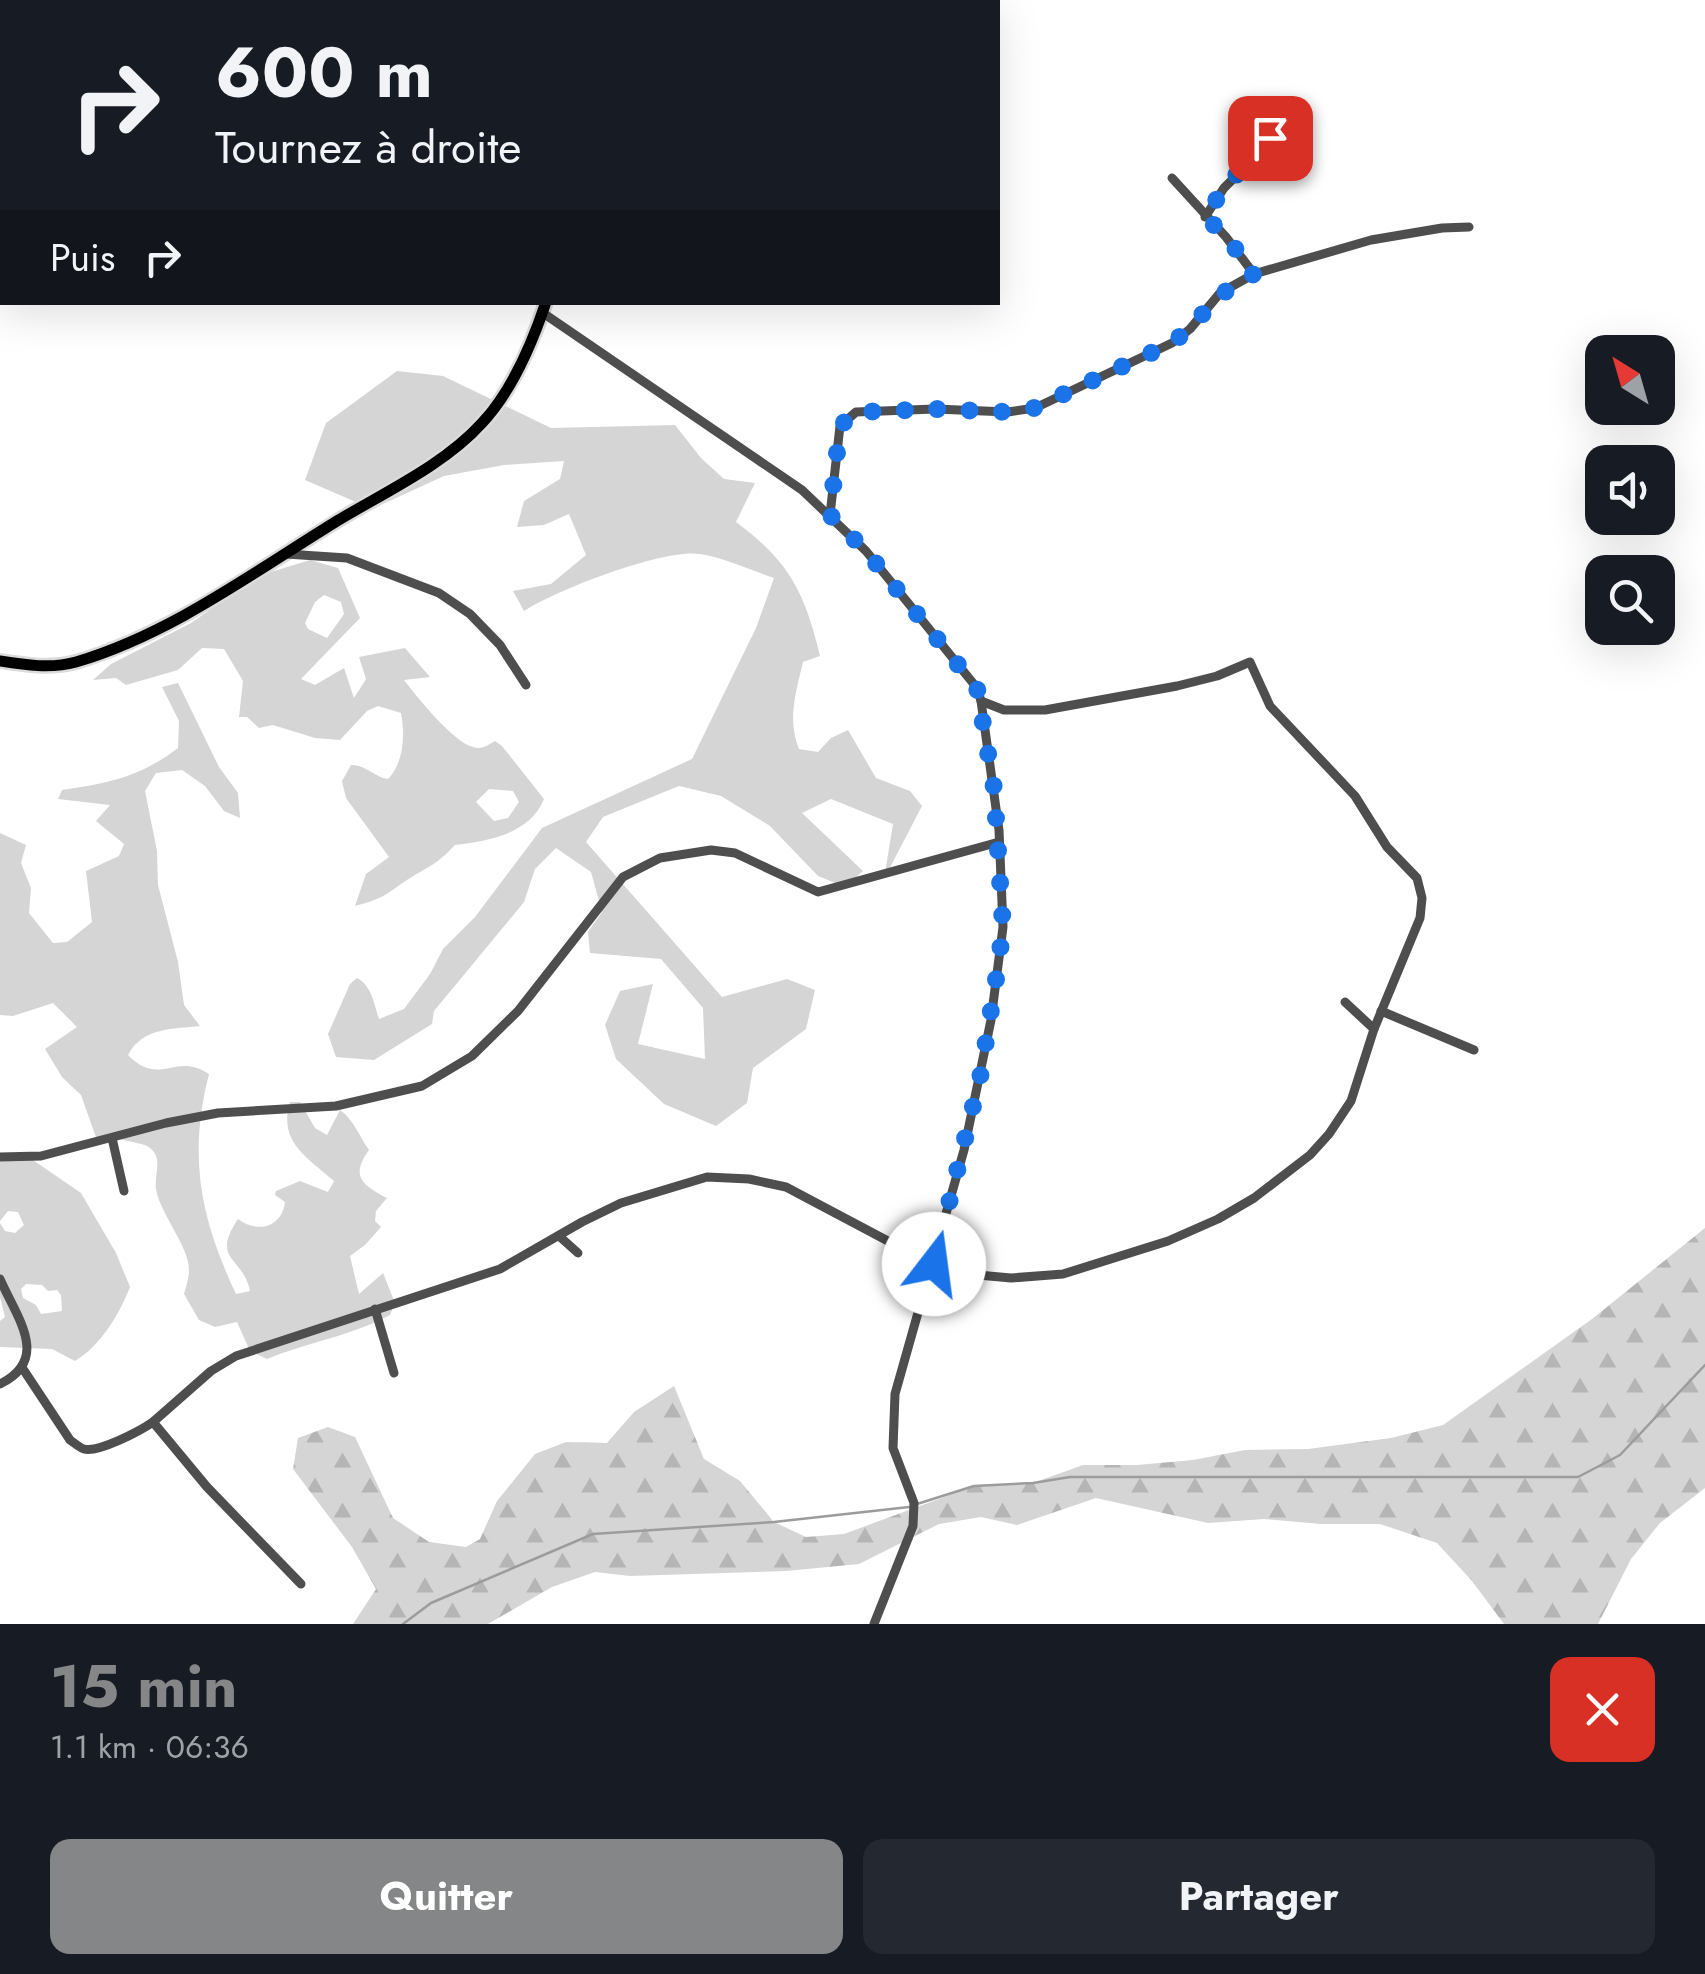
<!DOCTYPE html>
<html lang="fr">
<meta charset="utf-8">
<style>
:root{--surface:#171b24;--page:#242831;--text:#f1f3f6;--muted:#9ea1a6;--accent:#858687}
body{margin:0;font-family:Jost,sans-serif;background:var(--page);color:var(--text);height:100vh;display:flex;flex-direction:column;font-size:38px;white-space:nowrap}
*{box-sizing:border-box;margin:0}
p{font-size:32px;color:var(--muted)}
.icon{flex:none;width:55px;height:55px;fill:none;stroke:currentColor;stroke-width:2;stroke-linecap:round;stroke-linejoin:round}
.map{position:relative;height:1624px;overflow:hidden}
.side{display:flex;flex-direction:column;background:var(--surface);flex:1}
.side>*{flex:none}
.hud{position:absolute;left:0px;top:0px;width:1000px;height:305px;box-shadow:0 10px 40px #0002;background:#171b24;color:var(--text);overflow:hidden}
.needle{width:65px;rotate:323deg}
.controls{position:absolute;left:1585px;top:335px;display:grid;gap:20px}
.controls a{display:grid;place-items:center;width:90px;height:90px;border-radius:20px;background:var(--surface);box-shadow:0 10px 40px #0002;font-size:50px}
.pin{position:absolute;display:grid;place-items:center;width:85px;height:85px;color:#fff;margin:-42px;border-radius:20px;box-shadow:0 5px 15px #0006}
.me{position:absolute;width:110px;margin:-55px;rotate:15deg;stroke-linejoin:round;filter:drop-shadow(0 0 8px #0008)}
.turn{display:flex;align-items:center;gap:35px;height:210px;padding:0 50px;font-size:45px}
.turn .icon{width:130px;height:130px;stroke-width:2.5}
.turn b{display:block;font-size:70px;line-height:85px}
.then{display:flex;align-items:center;height:95px;padding:0 50px;background:#0003;gap:20px;font-size:38px}
.round{display:grid;place-items:center;flex:none;width:105px;height:105px;border-radius:20px;background:var(--page)}
.head{display:flex;align-items:center;justify-content:space-between;height:170px;padding:0 50px}
h1{font-size:60px;font-weight:700;line-height:75px;color:var(--accent)}
.primary-button{display:flex;gap:20px;margin-top:auto;padding:20px 50px}
.primary-button a{flex:1;height:115px;border-radius:20px;background:var(--accent);color:#fff;font-size:40px;font-weight:700;line-height:115px;text-align:center}
.primary-button a+a{background:var(--page);color:var(--text)}
.map>svg:first-child{display:block}
.grass{fill:#d5d5d5;fill-rule:evenodd}
.forest{fill:url(#forest-firs)}
.lines{fill:none;stroke-linecap:round;stroke-linejoin:round}
.stream{stroke:#9c9c9c;stroke-width:2.5}
.major-casing{stroke:#dbdbdb;stroke-width:16}
.minor{stroke:#4e4e4e;stroke-width:9}
.major{stroke:#000;stroke-width:11}
.route{stroke:#1a73e8;stroke-width:18;stroke-dasharray:0 32.4}
</style>
<div class="map">
<svg width="1705" height="1624" viewBox="0 0 1705 1624">
<defs>
<pattern id="forest-firs" width="22" height="20" patternUnits="userSpaceOnUse" patternTransform="scale(2.5)"><rect width="22" height="20" fill="#d5d5d5"/><path d="M5 1l3.5 6h-7zM16 11l3.5 6h-7z" fill="#b5b5b5"/></pattern>
</defs>
<rect width="100%" height="100%" fill="#fff"/>
<g class="grass">
<path d="M397,371L443,376L551,428L675,425L701,458L724,479L755,483L736,522C789,561 805,593 820,656L803,662C796,693 787,718 799,749L818,752L831,738L848,730L876,778L910,791L922,806L884,879L893,824L831,799L802,813L863,871L845,887L818,876L770,826L721,796L679,786L603,817L586,842L722,997L787,979L815,990L806,1029L753,1068L747,1103L716,1126L664,1104L616,1059L605,1025L620,991L653,984L638,1044L705,1059L703,1008L661,959L590,953L588,932L602,912L591,872L556,848L535,869L524,902L434,1011L432,1024L374,1060L336,1057L328,1034L350,984L357,978C372,986 374,1004 379,1019L404,1009L430,974L443,949L475,917L542,828L692,759L756,628L774,578C750,570 725,558 700,554C664,548 556,590 524,611L513,591L551,584L586,555L569,514L544,525L517,527L524,501L560,479L564,461L504,465L444,476L372,509L305,480L326,423Z"/>
<path d="M310,560L338,568L360,618L301,679L315,685L344,668L354,698L366,679L359,657L405,648L430,677L404,680C417,697 453,742 473,747C482,750 488,745 495,741L502,746L544,799C530,834 488,841 455,845C440,861 434,864 415,875C388,891 390,897 355,906L366,874L389,857L346,798L342,781L351,765C365,764 374,777 388,779C404,763 405,734 401,713L378,706L367,711L340,740L315,738L273,725L259,728L247,717H239L243,681L224,649L202,648L178,670L126,685L116,678L93,680L111,664L191,623L258,576ZM324,595L341,602L344,614L327,638L308,629L305,623L315,602ZM489,789L513,791L519,802L508,818L494,821L476,802Z"/>
<path d="M178,683L219,767L238,793L240,818L224,811L205,786L182,770L156,773L145,791L157,851L158,885L178,962L184,1005L200,1026C173,1029 143,1027 128,1055C160,1088 175,1051 209,1074C188,1156 200,1218 236,1294L250,1291C243,1256 210,1261 238,1219C258,1234 282,1227 285,1202L275,1195L276,1191L300,1181L328,1192L334,1181C307,1157 278,1142 290,1102H300L315,1128L327,1135L340,1110C354,1120 359,1136 369,1150C350,1176 362,1185 387,1198L376,1211L375,1221L381,1227L365,1245L350,1256L359,1294L383,1273L395,1303L390,1315C351,1336 308,1342 267,1359L250,1351L237,1322L215,1327L199,1320L184,1294C186,1287 189,1278 189,1270C189,1246 160,1214 156,1189C154,1176 162,1161 153,1151C146,1141 128,1144 117,1137L98,1143L81,1095L62,1077L45,1049L77,1027L53,1003L13,1016L0,1015V833L26,845L21,863L31,888L29,913L53,943L67,942L92,922L86,871L119,856L124,844L96,821L110,805L58,799L62,790C109,783 140,777 178,748L179,721L162,687Z"/>
<path d="M0,1156H27L81,1193L116,1253L130,1287C119,1315 101,1345 75,1361L52,1349L0,1347V1321L5,1317L0,1297V1223L5,1231L15,1233L24,1225L18,1212L8,1211L0,1221ZM26,1284L42,1285L48,1291L57,1290L61,1295L62,1311L41,1314L36,1305L23,1298L21,1289Z"/>
</g>
<polygon class="forest" points="1705,1228 1705,1488 1660,1523 1631,1559 1598,1624 1504,1624 1472,1581 1437,1543 1380,1524 1321,1524 1264,1519 1208,1523 1096,1498 1017,1525 981,1517 939,1524 859,1564 786,1571 693,1574 630,1576 595,1572 552,1587 488,1624 353,1624 376,1589 352,1547 293,1469 298,1438 328,1427 355,1437 393,1518 429,1542 466,1547 480,1539 497,1501 535,1454 566,1442 607,1443 634,1412 674,1386 704,1459 740,1481 774,1522 806,1537 844,1534 974,1486 1033,1483 1083,1465 1137,1465 1193,1460 1245,1450 1308,1449 1391,1438 1443,1425 1592,1319"/>
<g class="lines">
<g class="stream">
<polyline points="917,1504 974,1486 1033,1483 1070,1477 1578,1477 1620,1455 1705,1365"/>
<polyline points="403,1624 431,1603 593,1534 774,1522 909,1507"/>
</g>
<g class="major-casing">
<g id="major">
<polyline points="651,2 652,0"/>
<path d="M0,661C25,665 51,669 76,662C171,634 254,572 337,521C385,492 444,465 482,423C512,391 532,344 546,302"/>
</g>
</g>
<g class="minor">
<polyline points="287,2 295,0"/>
<polyline points="0,151 2,149"/>
<polyline points="1172,178 1226,237 1254,274"/>
<polyline points="1205,217 1224,188 1261,151 1284,108"/>
<polyline points="543,313 802,490 866,551 977,688 981,701 999,830 1003,927 991,1020 964,1150 895,1394 893,1448 914,1503 913,1526 874,1624"/>
<polyline points="830,515 840,426 856,412 935,409 1008,412 1035,408 1172,343 1190,329 1220,293 1254,274 1371,240 1442,228 1469,227"/>
<polyline points="286,554 347,558 439,593 470,614 500,645 526,685"/>
<polyline points="1345,1002 1374,1029"/>
<polyline points="1381,1011 1474,1050"/>
<polyline points="112,1138 124,1191"/>
<polyline points="0,1157 41,1156 166,1123 218,1113 336,1106 422,1086 472,1056 518,1011 623,877 660,858 711,850 735,853 818,892 999,842"/>
<polyline points="559,1236 578,1253"/>
<path d="M0,1279C17,1318 51,1359 0,1384"/>
<polyline points="375,1309 394,1373"/>
<path d="M23,1369L70,1440C73,1442 80,1448 84,1449C98,1453 140,1431 153,1422L207,1487L301,1584"/>
<polyline points="153,1422 211,1371 236,1356 500,1269 582,1222 621,1203 707,1177 749,1179 786,1187 920,1258 967,1274 1011,1278 1063,1274 1168,1241 1218,1219 1254,1198 1310,1155 1329,1134 1351,1101 1374,1029 1420,918 1422,898 1417,878 1387,847 1355,796 1270,706 1250,662 1217,676 1177,686 1045,710 1004,710 981,701"/>
</g>
<use href="#major" class="major"/>
</g>
<g class="lines">
<path class="route" d="M934,1264L980,1078L998,967L1003,927L994,788L977,688L866,551L830,515L840,426L856,412L935,409L1008,412L1034,408L1172,343C1202,320 1218,289 1254,274L1226,236L1205,217L1224,188L1270,138"/>
</g>
</svg>
<div class="controls">
<a><svg class="needle" viewBox="-14 -14 28 28"><path d="M0-13l5 13h-10z" fill="#e53935"/><path d="M0 13l5-13h-10z" fill="#9ea1a6"/></svg></a>
<a><svg class="icon" aria-label="sound" viewBox="0 0 24 24"><path d="M4 9h4l5-4v14l-5-4H4zM17 9q2 3 0 6"/></svg></a>
<a><svg class="icon" aria-label="search" viewBox="0 0 24 24"><circle cx="10" cy="10" r="6"/><path d="M15 15l6 6"/></svg></a>
</div>
<div class="pin" style="left:1270px;top:138px;background:#d93025"><svg class="icon" aria-label="arrive" viewBox="0 0 24 24"><path d="M6 21V4h12l-3 4 3 4H6"/></svg></div>
<svg class="me" style="left:934px;top:1264px" viewBox="-20 -20 40 40"><circle r="19" fill="#fff"/><path d="M0-13L10 11 0 6-10 11z" fill="#1a73e8"/></svg>
<div class="hud">
<div class="turn"><svg class="icon" aria-label="right" viewBox="0 0 24 24"><path d="M7 20v-9h11M14 6l5 5-5 5"/></svg><div><b>600 m</b>Tournez à droite</div></div>
<div class="then">Puis<svg class="icon" aria-label="right" viewBox="0 0 24 24"><path d="M7 20v-9h11M14 6l5 5-5 5"/></svg></div>
</div>
</div>
<section class="side">
<div class="head"><div><h1>15 min</h1><p>1.1 km · 06:36</p></div><a class="round" style="background:#d93025;color:#fff"><svg class="icon" aria-label="close" viewBox="0 0 24 24"><path d="M6 6l12 12M18 6L6 18"/></svg></a></div>
<div class="primary-button"><a>Quitter</a><a>Partager</a></div>
</section>
